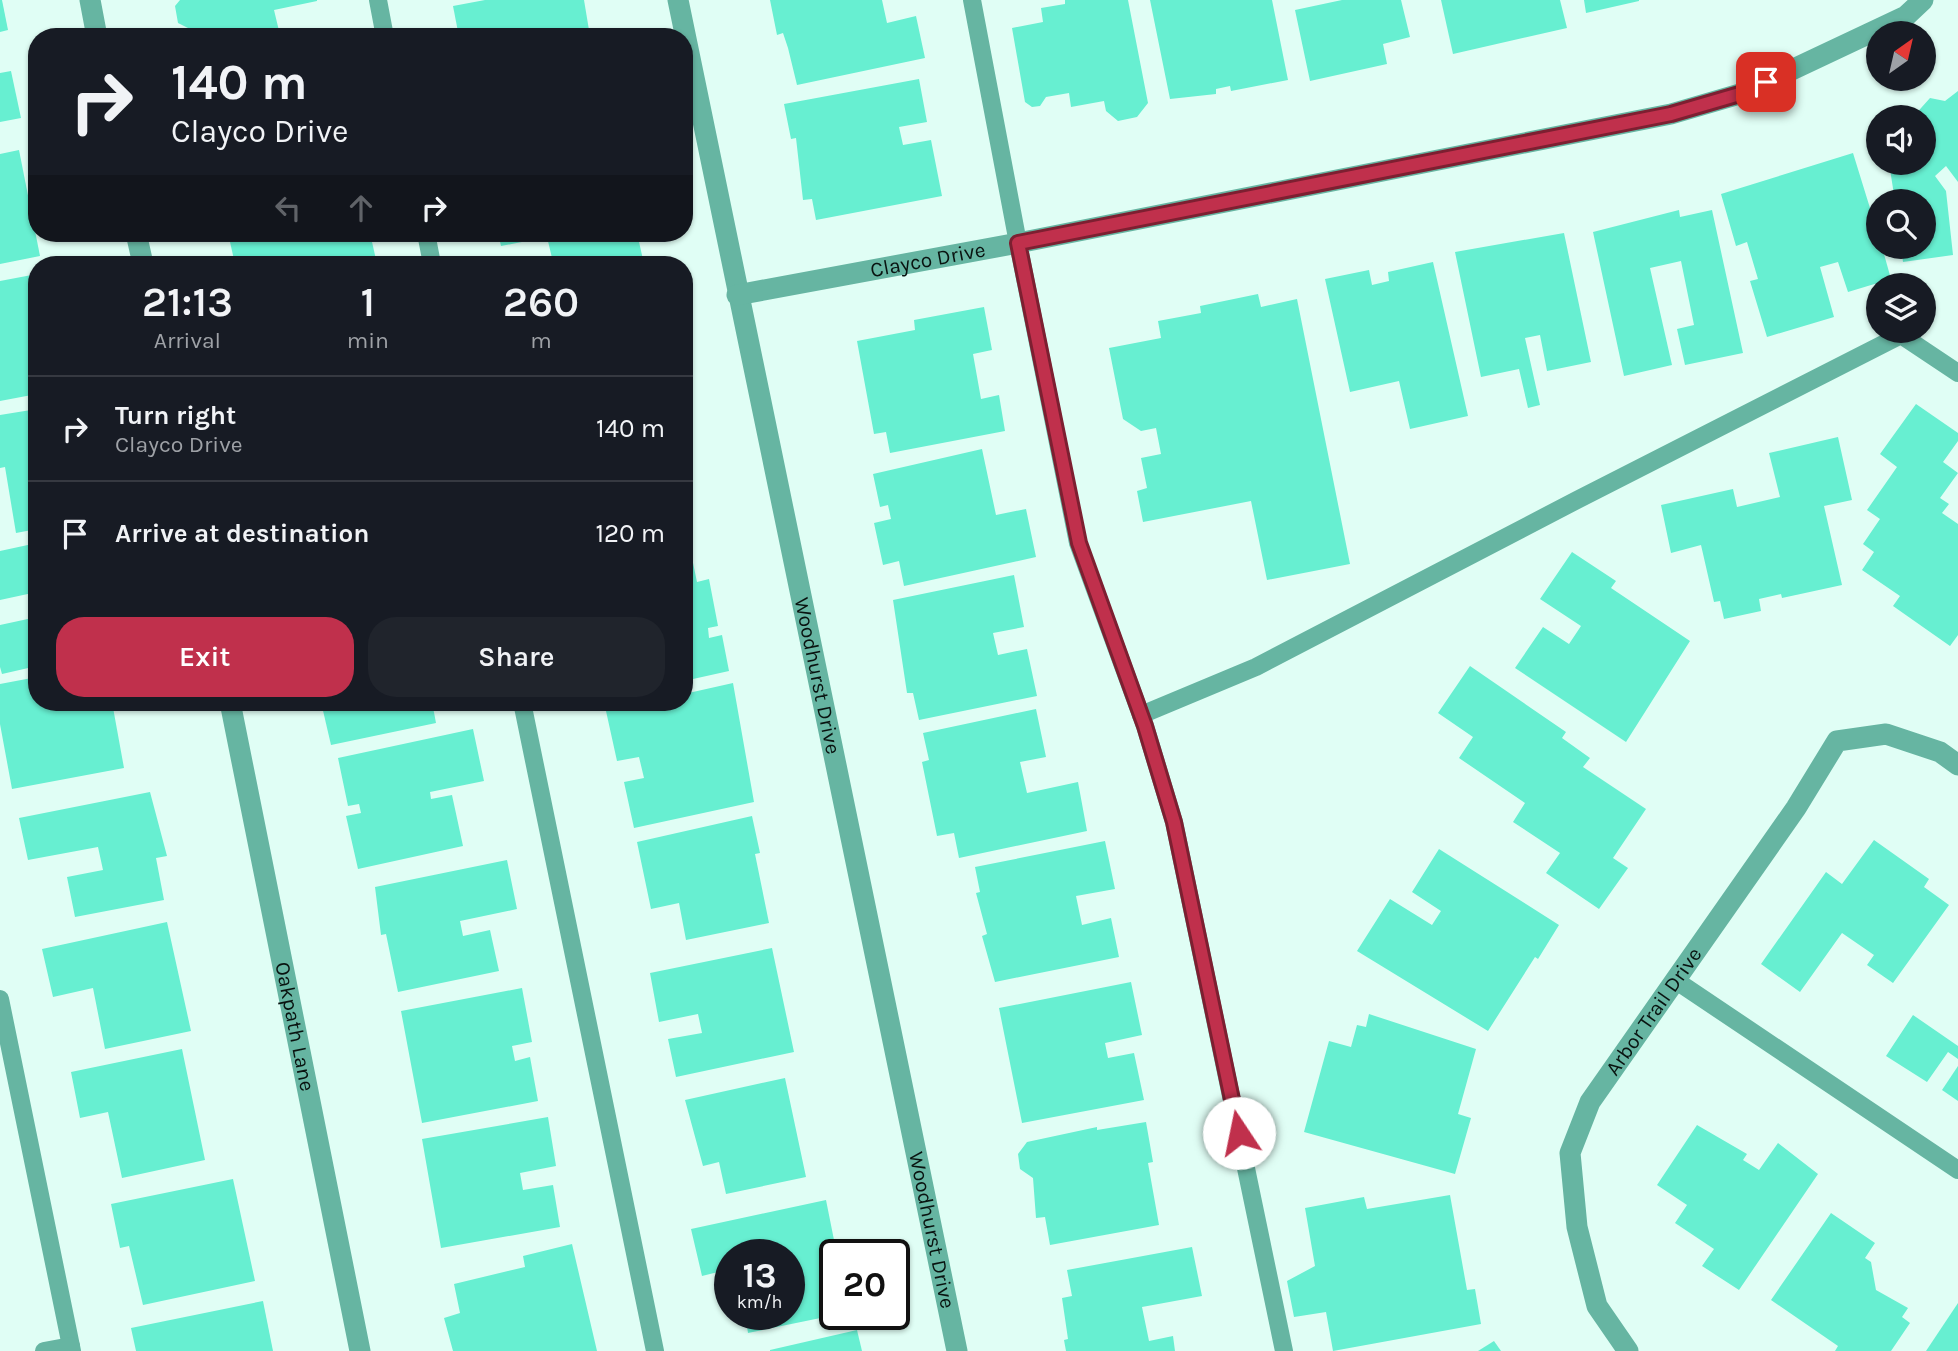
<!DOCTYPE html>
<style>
:root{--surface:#171b24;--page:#20242c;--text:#f1f3f6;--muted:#9ea1a6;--line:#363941;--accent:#c0304c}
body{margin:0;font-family:Karla,sans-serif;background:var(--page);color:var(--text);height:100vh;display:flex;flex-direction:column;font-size:26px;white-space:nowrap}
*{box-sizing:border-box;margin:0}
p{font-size:23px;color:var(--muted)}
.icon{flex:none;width:38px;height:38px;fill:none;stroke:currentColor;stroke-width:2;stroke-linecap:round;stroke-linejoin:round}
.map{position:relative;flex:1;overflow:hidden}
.panel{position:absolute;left:28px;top:256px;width:665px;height:455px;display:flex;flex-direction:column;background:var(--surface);border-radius:28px;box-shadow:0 2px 5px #0004}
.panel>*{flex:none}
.hud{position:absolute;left:28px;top:28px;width:665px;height:214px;border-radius:28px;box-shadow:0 2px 5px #0004;background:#171b24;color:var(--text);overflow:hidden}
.needle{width:46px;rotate:34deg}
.tools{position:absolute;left:1866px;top:21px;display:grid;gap:14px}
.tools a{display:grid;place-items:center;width:70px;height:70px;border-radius:50%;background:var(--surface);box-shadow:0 2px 5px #0004;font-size:35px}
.speed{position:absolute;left:714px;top:1239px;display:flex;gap:14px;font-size:35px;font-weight:700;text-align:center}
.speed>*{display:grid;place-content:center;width:91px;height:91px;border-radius:50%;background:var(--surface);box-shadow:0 2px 5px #0004;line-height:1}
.speed small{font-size:18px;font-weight:400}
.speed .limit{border:4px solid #111;border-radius:10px;background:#fff;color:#111}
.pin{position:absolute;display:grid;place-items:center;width:60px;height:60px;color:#fff;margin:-30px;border-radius:14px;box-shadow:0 4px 10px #0006}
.me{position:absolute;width:77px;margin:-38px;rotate:349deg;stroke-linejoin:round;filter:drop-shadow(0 0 5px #0008)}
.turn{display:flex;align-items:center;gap:24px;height:147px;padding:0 28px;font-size:32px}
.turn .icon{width:91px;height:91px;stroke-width:2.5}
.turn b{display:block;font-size:49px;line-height:60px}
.lanes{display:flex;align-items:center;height:66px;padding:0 28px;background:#0003;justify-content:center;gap:35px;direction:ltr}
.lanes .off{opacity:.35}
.eta{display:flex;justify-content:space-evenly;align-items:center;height:119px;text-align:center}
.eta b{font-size:42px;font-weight:600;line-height:49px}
.primary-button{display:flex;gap:14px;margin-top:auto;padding:14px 28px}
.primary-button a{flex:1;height:80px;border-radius:28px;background:var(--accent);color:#fff;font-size:28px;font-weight:600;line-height:80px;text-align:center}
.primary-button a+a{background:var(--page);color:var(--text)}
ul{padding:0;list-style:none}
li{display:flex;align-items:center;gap:21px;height:105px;padding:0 28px;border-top:2px solid var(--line)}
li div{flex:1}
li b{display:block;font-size:26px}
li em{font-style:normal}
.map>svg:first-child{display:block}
.building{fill:#67efd1}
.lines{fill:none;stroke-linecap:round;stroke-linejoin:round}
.lane{stroke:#66b5a2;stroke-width:18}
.street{stroke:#66b5a2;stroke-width:21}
.route-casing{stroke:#7d1f31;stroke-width:18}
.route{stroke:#c0304c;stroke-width:12}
.labels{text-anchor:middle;stroke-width:7;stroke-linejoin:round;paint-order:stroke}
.street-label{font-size:21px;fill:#091310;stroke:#e0fef5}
</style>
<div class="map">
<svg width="1958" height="1351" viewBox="0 0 1958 1351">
<rect width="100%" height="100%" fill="#e0fef5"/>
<g class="building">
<polygon points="0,0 2,0 8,30 0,32"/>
<polygon points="180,0 317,0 317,1 274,10 280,35 302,31 303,37 190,37 188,28 178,23 175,6"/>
<polygon points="485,0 584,0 589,30 553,37 459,37 453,6"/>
<polygon points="770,0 882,0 887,23 916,16 925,58 797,85 788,48 783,33 777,35"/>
<polygon points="1065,0 1128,0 1148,103 1137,117 1118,121 1106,111 1104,101 1071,107 1069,93 1046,97 1040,106 1032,107 1025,102 1012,28 1043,22 1041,8 1065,4"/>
<polygon points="1150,0 1272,0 1288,80 1231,91 1230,86 1216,89 1216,94 1170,99"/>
<polygon points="1342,0 1401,0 1410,37 1383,44 1387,64 1310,81 1295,10"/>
<polygon points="1441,0 1560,0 1567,28 1453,54"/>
<polygon points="1584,0 1639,0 1639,1 1586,13"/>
<polygon points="11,71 21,118 0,122 0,73"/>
<polygon points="919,79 927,122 899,127 903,145 931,140 942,196 816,220 812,199 803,200 796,138 791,139 784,104"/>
<polygon points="1958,91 1958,182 1946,166 1935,176 1946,191 1953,255 1903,262 1901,247 1923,247 1923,201 1895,201 1889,163 1923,163 1923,117 1913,117 1930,98 1945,101"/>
<polygon points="19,150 40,256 0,264 0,154"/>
<polygon points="1853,153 1878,234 1878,247 1882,247 1891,279 1848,292 1838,262 1820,267 1834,317 1767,337 1750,281 1758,279 1747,242 1736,246 1721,194"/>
<polygon points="1679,210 1680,217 1712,210 1743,353 1685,365 1677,329 1694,325 1681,261 1650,268 1672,365 1624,376 1593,232"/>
<polygon points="275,233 370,233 377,264 235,264 230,242"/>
<polygon points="498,233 637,233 644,264 527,264 552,258 547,237 501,246"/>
<polygon points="1564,233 1591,362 1547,371 1540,335 1525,338 1540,405 1528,408 1519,369 1481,377 1455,252"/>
<polygon points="1433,262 1468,416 1410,429 1399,381 1350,392 1325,279 1369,270 1372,285 1389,281 1388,272"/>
<polygon points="37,274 37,394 0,401 0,281"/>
<polygon points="1258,294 1261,307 1297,299 1350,564 1267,580 1251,501 1143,522 1137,491 1147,488 1141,458 1161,454 1156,428 1141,431 1123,419 1109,348 1161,338 1158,321 1201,313 1200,306"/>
<polygon points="984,307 992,350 973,354 981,399 999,395 1005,431 890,453 886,432 874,434 857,341 915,330 914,320"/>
<polygon points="1916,404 1958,433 1958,441 1943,462 1958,473 1940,498 1949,504 1942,513 1958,524 1958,635 1950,646 1893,606 1900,596 1862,570 1874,552 1863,544 1880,519 1867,510 1897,467 1880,454"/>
<polygon points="37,409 37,529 16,533 5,467 0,468 0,415"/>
<polygon points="1838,437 1852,500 1824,506 1842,585 1782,598 1781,594 1759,599 1761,611 1724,619 1720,601 1714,602 1701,545 1671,553 1661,505 1733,489 1737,507 1780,497 1769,453"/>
<polygon points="982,449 996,515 1026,509 1036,557 904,586 899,561 883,565 874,523 891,519 888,505 880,507 873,474"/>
<polygon points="684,515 691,543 684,544"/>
<polygon points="37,543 37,592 0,600 0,551"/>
<polygon points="1572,552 1616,581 1611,588 1690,641 1626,742 1515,668 1543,627 1569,644 1581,626 1540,599"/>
<polygon points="692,558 697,582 709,579 718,626 708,628 709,638 722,635 729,671 684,681 684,560"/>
<polygon points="1014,575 1024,627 993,633 998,655 1027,649 1037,696 919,720 913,693 907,693 893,600"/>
<polygon points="37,617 37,666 2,674 0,667 0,625"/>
<polygon points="1470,666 1566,732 1562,738 1590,758 1583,767 1646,809 1613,858 1628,868 1599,909 1546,873 1560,853 1513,822 1525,803 1459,758 1473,737 1438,713"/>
<polygon points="37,677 37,702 112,702 124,768 12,789 0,724 0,684"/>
<polygon points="733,683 754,802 634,828 624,782 644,778 639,757 617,761 606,711 648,702 684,702 684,694"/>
<polygon points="321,702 432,702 436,723 331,745"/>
<polygon points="1036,709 1046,757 1020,762 1027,793 1078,782 1087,831 959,858 954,833 937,836 922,762 929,760 923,733"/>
<polygon points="473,729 484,781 430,792 431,799 452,795 463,846 358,869 346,816 361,813 359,804 348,806 338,758"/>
<polygon points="150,792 167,856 156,858 164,900 75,917 67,877 103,870 98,847 28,860 19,818"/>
<polygon points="752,816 760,853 755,854 769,923 686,940 679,903 651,909 637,842"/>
<polygon points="1874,840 1929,879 1924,887 1949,905 1893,983 1867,965 1874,955 1842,933 1800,992 1761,964 1826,872 1842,884"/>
<polygon points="1105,841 1115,889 1076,896 1082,925 1111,918 1119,957 995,982 982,936 987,934 976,893 980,892 975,867"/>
<polygon points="1439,849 1559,925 1538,959 1535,957 1488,1031 1357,951 1390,899 1432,925 1441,911 1412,892"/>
<polygon points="507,860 517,909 460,921 463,936 490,930 499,971 398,992 386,934 381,935 375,887"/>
<polygon points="167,922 191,1031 105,1049 93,988 53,997 42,949"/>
<polygon points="772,948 794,1052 676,1077 668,1039 702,1033 698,1014 659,1022 650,973"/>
<polygon points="1131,982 1142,1035 1105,1043 1108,1058 1134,1053 1144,1100 1022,1123 999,1008"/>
<polygon points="522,988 532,1042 512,1046 515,1061 530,1057 538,1101 422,1123 401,1011"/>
<polygon points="1369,1014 1476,1049 1458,1114 1471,1118 1455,1174 1304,1132 1329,1041 1351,1047 1357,1025 1366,1027"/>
<polygon points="1913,1015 1958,1046 1958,1059 1948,1052 1927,1082 1886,1056"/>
<polygon points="182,1049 205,1160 122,1178 108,1112 80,1118 71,1072"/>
<polygon points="1958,1066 1958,1101 1942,1090"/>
<polygon points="785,1078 806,1177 726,1194 719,1162 703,1166 685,1100"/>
<polygon points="548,1117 556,1166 520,1173 523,1190 553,1185 560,1227 441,1248 422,1139"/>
<polygon points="1146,1122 1153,1162 1148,1163 1159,1225 1050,1245 1045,1217 1036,1218 1033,1178 1020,1169 1018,1154 1027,1142 1097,1127 1097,1130"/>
<polygon points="1697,1125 1747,1154 1743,1160 1759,1170 1778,1143 1818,1174 1739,1290 1702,1266 1714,1249 1675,1223 1687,1205 1657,1185"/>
<polygon points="233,1179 255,1281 143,1305 129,1246 120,1248 111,1204"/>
<polygon points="1450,1195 1467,1290 1475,1289 1481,1324 1333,1351 1326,1312 1294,1317 1287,1281 1315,1266 1305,1208 1364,1197 1367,1209"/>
<polygon points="826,1200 837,1255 835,1255 835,1315 748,1333 745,1314 789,1314 789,1255 730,1255 730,1269 702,1276 691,1229"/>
<polygon points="1831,1213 1875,1243 1865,1258 1871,1262 1876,1290 1908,1308 1902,1317 1910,1323 1891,1351 1835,1351 1838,1346 1771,1300"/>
<polygon points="572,1244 597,1351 453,1351 444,1318 460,1313 454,1284 525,1267 523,1256"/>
<polygon points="1192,1247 1202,1296 1142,1307 1149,1341 1173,1336 1175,1351 1066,1351 1064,1340 1068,1339 1062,1298 1072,1296 1067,1270"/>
<polygon points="263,1301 273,1351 136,1351 131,1328"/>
<polygon points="1958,1303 1958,1351 1926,1351"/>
<polygon points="857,1330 862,1351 770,1351 770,1350"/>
<polygon points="1494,1341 1501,1351 1478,1351"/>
</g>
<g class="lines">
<g class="lane">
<polyline points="378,0 385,37"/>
<polyline points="972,0 1018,243 1078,543 1145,726 1174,822 1284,1351"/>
<polyline points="426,233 432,264"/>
<polyline points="522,702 655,1351"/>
<polyline points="1141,715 1256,667 1577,500 1901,335 1958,373"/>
<polyline points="1675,980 1958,1170"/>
<polyline points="0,999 72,1351"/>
<polyline points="44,1351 71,1346"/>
</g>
<g class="street">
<polyline points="90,0 97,37"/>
<path id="s1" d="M678,0L957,1351"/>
<polyline points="136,233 143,264"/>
<path id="s2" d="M737,295L1018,243L1671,114L1743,93L1906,16L1923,0"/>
<path id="s3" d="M230,702L360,1351"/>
<path id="s4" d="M1628,1351L1597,1306L1577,1227L1570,1153L1590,1102L1796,808L1837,741L1886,734L1940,752L1958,765"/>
</g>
</g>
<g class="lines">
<g class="route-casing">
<polyline id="route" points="1239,1133 1174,822 1145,726 1079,543 1018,243 1671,114 1743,93 1766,82"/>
</g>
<use href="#route" class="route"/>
</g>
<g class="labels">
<g class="street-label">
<text dy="7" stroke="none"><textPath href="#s2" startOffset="194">Clayco Drive</textPath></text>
<text dy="7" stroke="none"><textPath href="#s1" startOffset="690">Woodhurst Drive</textPath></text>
<text dy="7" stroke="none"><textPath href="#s4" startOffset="376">Arbor Trail Drive</textPath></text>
<text dy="7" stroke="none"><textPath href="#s3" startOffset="331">Oakpath Lane</textPath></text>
<text dy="7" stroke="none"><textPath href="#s1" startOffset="1256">Woodhurst Drive</textPath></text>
</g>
</g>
</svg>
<div class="tools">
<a><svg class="needle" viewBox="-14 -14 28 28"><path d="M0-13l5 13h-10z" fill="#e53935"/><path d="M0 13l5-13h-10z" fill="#9ea1a6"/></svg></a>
<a><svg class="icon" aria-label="sound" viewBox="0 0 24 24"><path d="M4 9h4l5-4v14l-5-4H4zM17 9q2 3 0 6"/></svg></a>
<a><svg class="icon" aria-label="search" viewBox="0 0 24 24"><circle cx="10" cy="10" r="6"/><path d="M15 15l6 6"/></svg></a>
<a><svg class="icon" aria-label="layers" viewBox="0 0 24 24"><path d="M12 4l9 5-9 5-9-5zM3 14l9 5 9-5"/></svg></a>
</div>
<div class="speed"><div>13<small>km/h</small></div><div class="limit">20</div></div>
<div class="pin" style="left:1766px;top:82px;background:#d93025"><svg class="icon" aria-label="arrive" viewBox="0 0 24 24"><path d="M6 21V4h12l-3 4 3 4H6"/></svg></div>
<svg class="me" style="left:1239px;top:1133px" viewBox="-20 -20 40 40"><circle r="19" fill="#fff"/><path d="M0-13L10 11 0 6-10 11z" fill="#c0304c"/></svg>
<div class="hud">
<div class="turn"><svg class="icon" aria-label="right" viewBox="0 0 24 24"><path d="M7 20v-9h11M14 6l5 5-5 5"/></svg><div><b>140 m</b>Clayco Drive</div></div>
<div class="lanes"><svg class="icon off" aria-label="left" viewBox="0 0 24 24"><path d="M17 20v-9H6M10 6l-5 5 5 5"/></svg><svg class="icon off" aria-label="ahead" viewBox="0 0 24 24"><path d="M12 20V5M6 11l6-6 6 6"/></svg><svg class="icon" aria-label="right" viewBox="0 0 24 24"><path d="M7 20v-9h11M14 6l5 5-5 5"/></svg></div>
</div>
<section class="panel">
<div class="eta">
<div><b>21:13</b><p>Arrival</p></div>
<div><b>1</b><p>min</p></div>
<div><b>260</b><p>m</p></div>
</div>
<ul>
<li><svg class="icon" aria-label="right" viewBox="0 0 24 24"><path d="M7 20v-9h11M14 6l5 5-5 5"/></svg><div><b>Turn right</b><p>Clayco Drive</p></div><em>140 m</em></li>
<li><svg class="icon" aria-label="arrive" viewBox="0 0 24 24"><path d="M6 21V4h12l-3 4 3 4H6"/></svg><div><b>Arrive at destination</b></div><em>120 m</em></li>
</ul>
<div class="primary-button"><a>Exit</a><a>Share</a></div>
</section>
</div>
